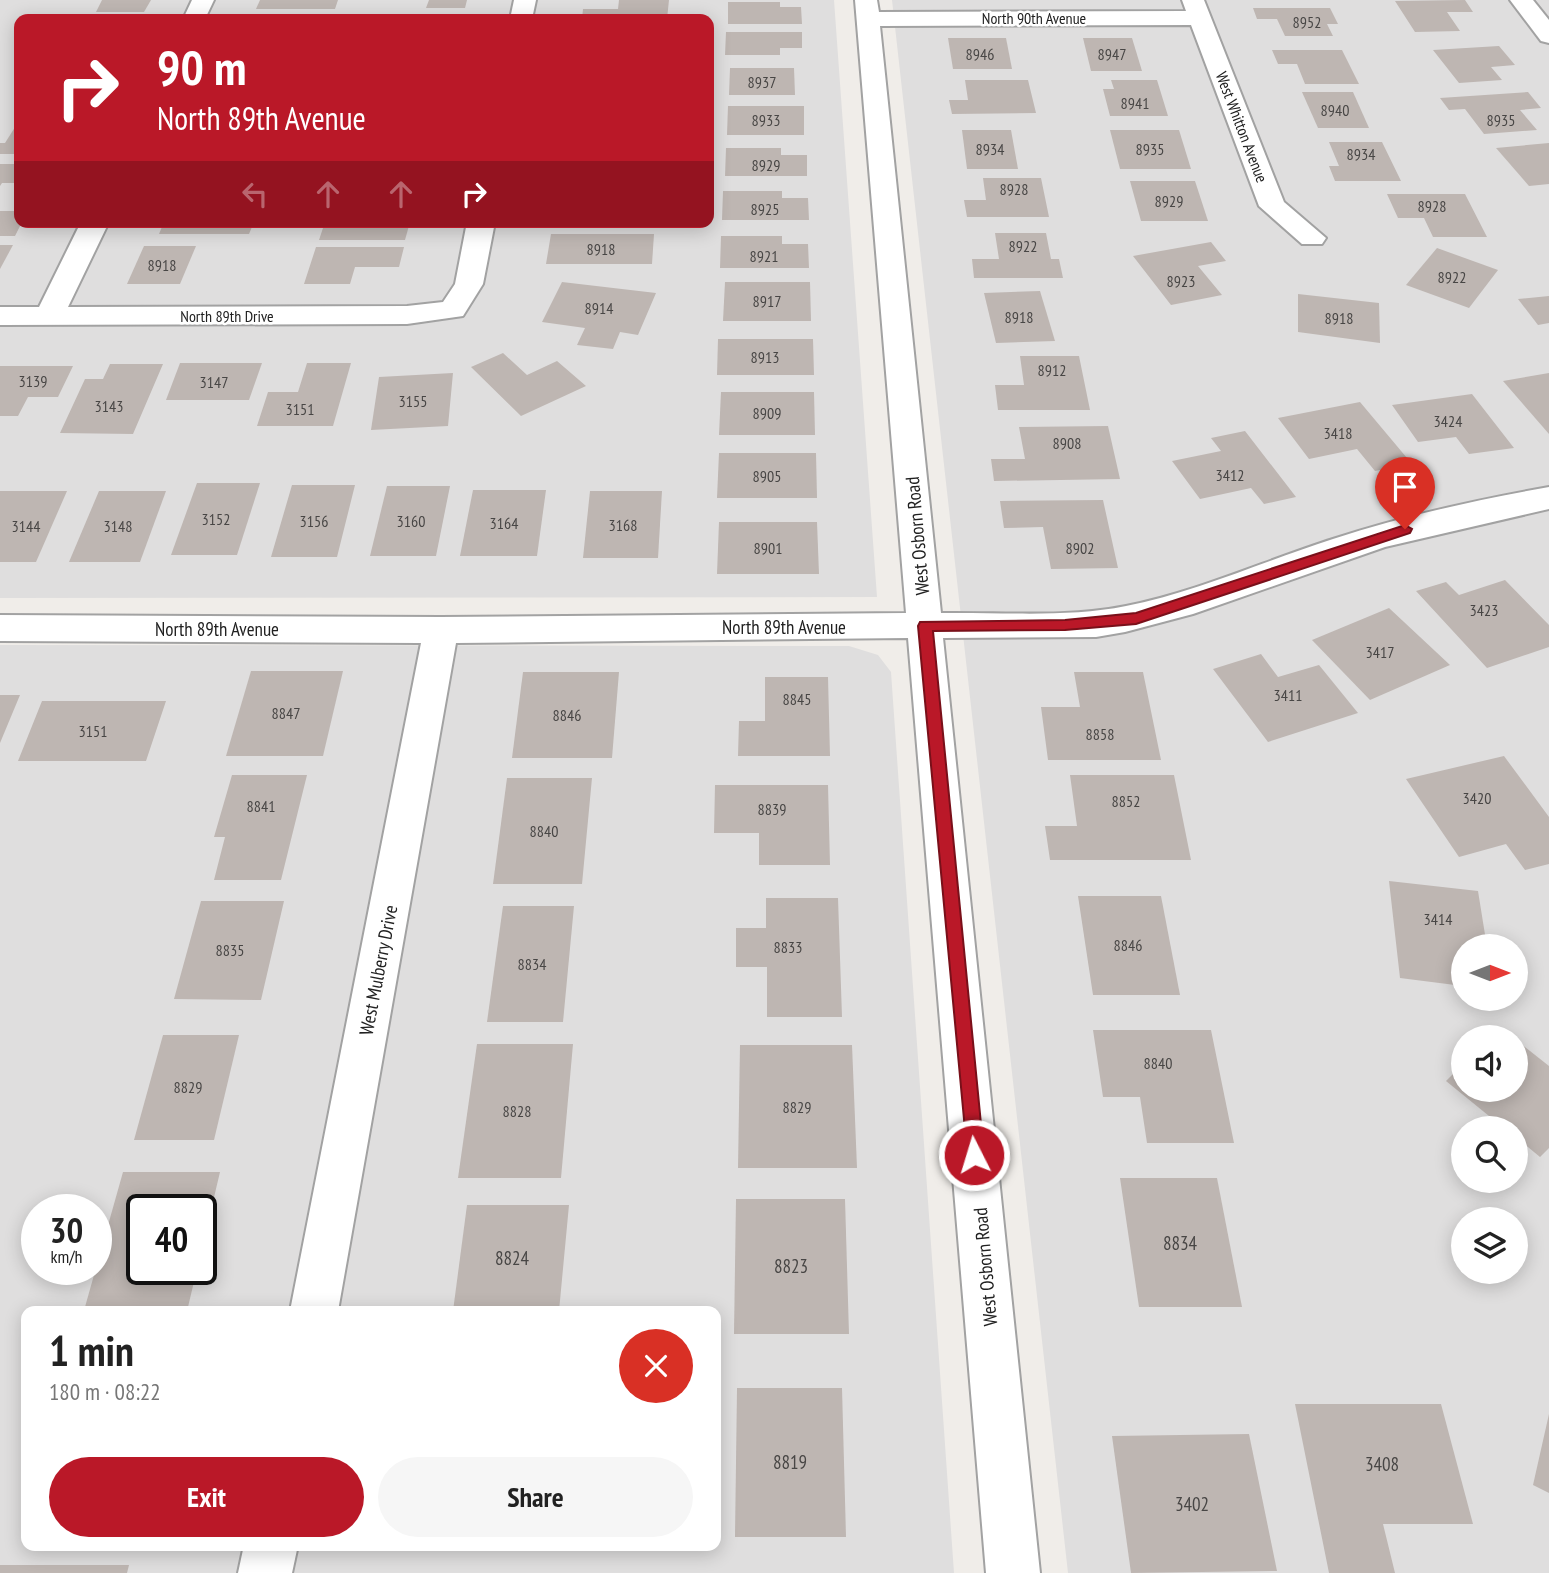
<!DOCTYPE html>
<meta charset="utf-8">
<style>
:root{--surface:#fff;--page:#f6f6f6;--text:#222;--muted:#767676;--accent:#ba1828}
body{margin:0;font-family:"PT Sans Narrow",sans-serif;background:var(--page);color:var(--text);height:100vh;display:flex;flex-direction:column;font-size:26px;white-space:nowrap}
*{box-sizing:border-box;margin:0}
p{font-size:23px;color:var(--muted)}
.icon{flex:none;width:38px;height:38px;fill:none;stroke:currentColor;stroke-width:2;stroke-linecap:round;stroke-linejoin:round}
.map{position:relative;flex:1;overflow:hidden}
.drawer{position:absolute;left:21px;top:1306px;width:700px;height:245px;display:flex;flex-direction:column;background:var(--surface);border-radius:14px;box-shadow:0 4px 18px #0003}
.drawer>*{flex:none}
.hud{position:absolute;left:14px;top:14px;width:700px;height:214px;border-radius:14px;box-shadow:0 4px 18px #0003;background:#ba1828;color:#fff;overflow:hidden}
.needle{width:46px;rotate:90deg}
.buttons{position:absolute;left:1451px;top:934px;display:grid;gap:14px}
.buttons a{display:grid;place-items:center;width:77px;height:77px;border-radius:50%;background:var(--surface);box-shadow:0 4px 18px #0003;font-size:35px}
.speed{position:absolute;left:21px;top:1194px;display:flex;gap:14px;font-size:35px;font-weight:700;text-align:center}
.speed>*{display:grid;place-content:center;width:91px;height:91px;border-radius:50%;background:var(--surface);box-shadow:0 4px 18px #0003;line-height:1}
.speed small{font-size:18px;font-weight:400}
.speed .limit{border:4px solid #111;border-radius:10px;background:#fff;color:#111}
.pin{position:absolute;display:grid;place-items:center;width:60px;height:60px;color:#fff;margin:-72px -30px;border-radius:50% 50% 50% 0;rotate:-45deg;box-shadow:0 0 7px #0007}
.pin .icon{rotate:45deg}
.me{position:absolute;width:77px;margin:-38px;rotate:355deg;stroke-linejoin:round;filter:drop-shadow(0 0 5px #0008)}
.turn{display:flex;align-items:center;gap:24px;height:147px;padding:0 28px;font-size:32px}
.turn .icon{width:91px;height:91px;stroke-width:2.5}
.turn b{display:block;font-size:49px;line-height:60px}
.lanes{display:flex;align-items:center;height:66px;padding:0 28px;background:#0003;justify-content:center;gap:35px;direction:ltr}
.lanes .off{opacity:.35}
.round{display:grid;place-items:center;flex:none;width:74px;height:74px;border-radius:37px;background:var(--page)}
.overview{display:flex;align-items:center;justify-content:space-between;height:119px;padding:0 28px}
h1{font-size:42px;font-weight:700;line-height:52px}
.button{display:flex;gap:14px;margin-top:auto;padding:14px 28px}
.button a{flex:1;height:80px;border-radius:42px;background:var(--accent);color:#fff;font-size:28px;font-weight:700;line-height:80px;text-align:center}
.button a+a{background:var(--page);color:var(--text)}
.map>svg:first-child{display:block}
.residential{fill:#dfdede;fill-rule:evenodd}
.building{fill:#beb6b2}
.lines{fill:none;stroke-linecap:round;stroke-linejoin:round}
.minor-casing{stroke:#a2a2a2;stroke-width:4}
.minor{fill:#fff;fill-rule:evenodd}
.route{fill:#ba1828;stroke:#79101a;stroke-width:2}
.labels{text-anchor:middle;stroke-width:5;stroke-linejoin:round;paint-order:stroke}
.far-street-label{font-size:16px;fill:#212121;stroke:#fff}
.number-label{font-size:16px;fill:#484645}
.street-label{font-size:19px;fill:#212121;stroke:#fff}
.near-number-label{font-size:19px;fill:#484645}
</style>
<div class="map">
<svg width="1549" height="1573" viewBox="0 0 1549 1573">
<rect width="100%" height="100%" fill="#f0ede9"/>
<g class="residential">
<path d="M0,0H834L877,597L0,598ZM19,19H709V222H19Z"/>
<path d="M892,0H1549V1573H1068ZM1463,947H1516V999H1463ZM1463,1038H1516V1090H1463ZM1463,1129H1516V1181H1463ZM1463,1220H1516V1272H1463Z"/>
<path d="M0,645L849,646L878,655L891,672L954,1573H0ZM37,1209H96V1269H37ZM142,1209H201V1269H142ZM26,1311H716V1545H26Z"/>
</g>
<g class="building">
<polygon points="102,0 151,0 144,12 96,12"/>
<polygon points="260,0 338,0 335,9 256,9"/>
<polygon points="429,0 467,0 465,8 426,8"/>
<polygon points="619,0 669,0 667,19 582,19 583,9 618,9"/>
<polygon points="1465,0 1473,12 1447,12 1460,31 1415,32 1395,1"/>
<polygon points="728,2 780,2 780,7 801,7 802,24 728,24"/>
<polygon points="1253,8 1330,8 1338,24 1327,24 1333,36 1285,36 1277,19 1257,19"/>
<polygon points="284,15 327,15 326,19 282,19"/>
<polygon points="726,32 802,32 802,48 780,48 780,55 725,55"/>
<polygon points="948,38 1006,38 1012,69 953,69"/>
<polygon points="1083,38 1132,38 1142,71 1091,71"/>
<polygon points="1499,46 1515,65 1491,67 1502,80 1459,83 1433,50"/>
<polygon points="1272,50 1342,50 1359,84 1305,84 1297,64 1278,64"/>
<polygon points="730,68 794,68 795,95 729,95"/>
<polygon points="965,80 1028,80 1036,113 952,114 949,100 968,100"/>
<polygon points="1111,80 1157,80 1168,116 1110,116 1103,89 1114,89"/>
<polygon points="1302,92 1353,92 1369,128 1318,128"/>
<polygon points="1528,92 1541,108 1520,110 1537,130 1484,134 1465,109 1449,110 1440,98"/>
<polygon points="728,106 804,106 804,135 727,135"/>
<polygon points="17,124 19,124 19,154 0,154 0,143 5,143"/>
<polygon points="962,130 1011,130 1018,169 967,169"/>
<polygon points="1110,130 1179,130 1191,169 1120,169"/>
<polygon points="1329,142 1382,142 1401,181 1335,181 1329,166 1339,166"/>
<polygon points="1549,143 1549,184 1529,186 1496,148"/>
<polygon points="726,148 781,148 781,155 807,155 807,176 725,176"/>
<polygon points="0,164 19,164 19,183 2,183 0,186"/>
<polygon points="983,178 1041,178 1049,217 967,217 964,200 986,200"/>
<polygon points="1130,181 1195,181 1208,221 1141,221"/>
<polygon points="723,191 782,191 782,198 808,198 809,220 722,220"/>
<polygon points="1387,194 1465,194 1487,237 1433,237 1424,218 1398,218"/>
<polygon points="0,211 19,211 19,222 22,222 15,236 0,236"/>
<polygon points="164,222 254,222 249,234 159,234"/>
<polygon points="325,222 410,222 405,240 319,240"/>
<rect x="549" y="222" width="97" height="3"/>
<polygon points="995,233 1046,233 1051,259 1059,259 1063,278 974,278 972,259 999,259"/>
<polygon points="551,234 654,234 652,264 546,264"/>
<polygon points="721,236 782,236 782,244 808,244 809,268 720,268"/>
<polygon points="1211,242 1226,261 1198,266 1222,295 1171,305 1133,256"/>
<polygon points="0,245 13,245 0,269"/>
<polygon points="144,246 196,246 180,284 127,284"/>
<polygon points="316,247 404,247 399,267 355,267 350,284 304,284"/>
<polygon points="1437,248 1498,270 1469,308 1406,285"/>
<polygon points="562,282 656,293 638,335 620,332 613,349 577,345 585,328 542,322"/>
<polygon points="725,282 810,282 811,321 723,321"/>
<polygon points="1040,291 1055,341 996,343 984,293"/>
<polygon points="1298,294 1379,303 1380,343 1298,332"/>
<polygon points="1549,296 1549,323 1538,325 1518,299"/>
<polygon points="718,339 813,339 814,375 717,375"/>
<polygon points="503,353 527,375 557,361 586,386 521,416 471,367"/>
<polygon points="1020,356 1079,356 1090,410 998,410 995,385 1024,385"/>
<polygon points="180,363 262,363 249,400 166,400"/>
<polygon points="307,363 351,363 333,426 257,426 268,392 298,392"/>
<polygon points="110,364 163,364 133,434 60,433 85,379 103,379"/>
<polygon points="0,366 73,366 58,397 28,397 18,416 0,416"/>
<polygon points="453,373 448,426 371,430 379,377"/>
<polygon points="1549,373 1549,434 1503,381"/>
<polygon points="721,392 814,392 815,435 719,435"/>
<polygon points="1472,394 1514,448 1469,454 1456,437 1418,442 1392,405"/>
<polygon points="1360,402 1412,464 1375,471 1357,449 1309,459 1278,418"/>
<polygon points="1108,426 1120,479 994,481 991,459 1025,459 1019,427"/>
<polygon points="1245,431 1296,497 1264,504 1251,488 1200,499 1172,461 1221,451 1211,438"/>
<polygon points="719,453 816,453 817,498 717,498"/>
<polygon points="197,483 260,483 237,555 171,555"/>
<polygon points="292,485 355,485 337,557 271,557"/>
<polygon points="387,486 450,486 436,556 370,556"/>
<polygon points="473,490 546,490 537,556 460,556"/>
<polygon points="0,491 67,491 36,562 0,562"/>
<polygon points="99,491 166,491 140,562 69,562"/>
<polygon points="590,491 662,491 658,558 583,558"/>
<polygon points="1103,500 1118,568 1051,569 1043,527 1004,528 1000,501"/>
<polygon points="719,522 817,522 819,574 717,574"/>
<polygon points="1505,580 1549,625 1549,647 1487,668 1416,591 1446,582 1459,595"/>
<polygon points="1389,608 1450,665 1370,700 1312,640"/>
<polygon points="1261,654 1278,677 1319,665 1358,713 1268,742 1213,669"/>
<polygon points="251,671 343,671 323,756 226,756"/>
<polygon points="523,672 619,672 612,758 512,758"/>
<polygon points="1074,672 1143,672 1161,760 1048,760 1041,707 1080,707"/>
<polygon points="765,677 828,677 830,756 738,756 739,721 765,721"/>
<polygon points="0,695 20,695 0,743"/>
<polygon points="42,701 166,701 146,761 18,761"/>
<polygon points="1504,756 1549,817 1549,864 1525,870 1506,844 1459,857 1406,779"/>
<polygon points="232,775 307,775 281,880 214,880 225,837 214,837"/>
<polygon points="1070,775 1174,775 1191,860 1050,860 1045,826 1077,826"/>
<polygon points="507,778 592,778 582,884 493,884"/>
<polygon points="715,785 828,785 830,865 759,865 759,833 714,833"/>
<polygon points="1389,881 1478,891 1487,947 1463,947 1463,986 1400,978"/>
<polygon points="1078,896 1161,896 1180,995 1093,995"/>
<polygon points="766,898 838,898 842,1017 767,1017 767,967 736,967 736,928 766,928"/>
<polygon points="201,901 284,901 261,1000 174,999"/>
<polygon points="503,906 574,906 563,1022 487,1022"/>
<polygon points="1500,1027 1513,1038 1489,1038"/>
<polygon points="1093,1030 1211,1030 1234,1143 1147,1143 1140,1097 1103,1097"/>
<polygon points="163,1035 239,1035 214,1140 134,1140"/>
<polygon points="1516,1040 1549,1066 1549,1148 1540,1157 1516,1137 1516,1129 1505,1129 1446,1081 1463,1064 1463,1090 1516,1090"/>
<polygon points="477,1044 573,1044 561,1178 458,1178"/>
<polygon points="740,1045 852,1045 857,1168 738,1168"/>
<polygon points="123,1172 220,1172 202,1248 201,1209 142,1209 142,1269 197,1269 188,1307 85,1307"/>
<polygon points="1120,1178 1217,1178 1242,1307 1139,1307"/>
<polygon points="736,1199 845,1199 849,1334 734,1334"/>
<polygon points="467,1205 569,1205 559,1311 453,1311"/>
<polygon points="737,1388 842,1388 846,1537 735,1537"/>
<polygon points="1295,1404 1441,1404 1473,1524 1383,1524 1395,1573 1329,1573"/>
<polygon points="1549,1414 1549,1493 1533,1485"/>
<polygon points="1249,1434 1277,1571 1131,1573 1112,1436"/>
<polygon points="0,1565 129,1565 127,1573 0,1573"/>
</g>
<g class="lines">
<g class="minor-casing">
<g id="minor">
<polygon points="192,0 214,0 205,19 183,19"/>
<polygon points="514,0 536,0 532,19 510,19"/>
<path d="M855,0H877L879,12L1186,11L1182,0H1204L1284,202L1326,238L1322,244H1302L1259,206L1191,25L880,26L941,613C1001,612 1067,618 1126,606C1197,592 1264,561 1333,539C1403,516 1476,500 1549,487V509L1385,547L1193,614L1125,632L1096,637L943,638L1040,1573H986L908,638L456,643L338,1311H290L421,643L0,641V615L441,617L906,613Z"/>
<polygon points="1510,0 1533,0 1549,20 1549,43 1541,41"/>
<polygon points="81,222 109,222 68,307 407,306 443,302 455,284 467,222 495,222 483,284 463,316 407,324 0,325 0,307 39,307"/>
<polygon points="244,1545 298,1545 292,1573 238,1573"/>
</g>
</g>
<use href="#minor" class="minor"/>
</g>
<polygon class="route" points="1405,525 1412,529 1410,533 1136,624 1065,630 933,631 984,1155 981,1162 974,1164 968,1162 918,626 920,622 1065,620 1136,613"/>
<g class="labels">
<g class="far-street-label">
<text x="1034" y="24">North 90th Avenue</text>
<text transform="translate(1242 127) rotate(69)" y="6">West Whitton Avenue</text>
<text x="227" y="322">North 89th Drive</text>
</g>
<g class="number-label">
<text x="1307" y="28">8952</text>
<text x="980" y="60">8946</text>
<text x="1112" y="60">8947</text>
<text x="762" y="88">8937</text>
<text x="1135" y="109">8941</text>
<text x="1335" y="116">8940</text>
<text x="766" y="126">8933</text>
<text x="1501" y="126">8935</text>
<text x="990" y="155">8934</text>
<text x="1150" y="155">8935</text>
<text x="1361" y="160">8934</text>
<text x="766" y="171">8929</text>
<text x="1014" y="195">8928</text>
<text x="1169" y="207">8929</text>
<text x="1432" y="212">8928</text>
<text x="765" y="215">8925</text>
<text x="1023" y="252">8922</text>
<text x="601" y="255">8918</text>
<text x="764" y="262">8921</text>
<text x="162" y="271">8918</text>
<text x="1452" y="283">8922</text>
<text x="1181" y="287">8923</text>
<text x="767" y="307">8917</text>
<text x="599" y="314">8914</text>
<text x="1019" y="323">8918</text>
<text x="1339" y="324">8918</text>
<text x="765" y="363">8913</text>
<text x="1052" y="376">8912</text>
<text x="33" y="387">3139</text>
<text x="214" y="388">3147</text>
<text x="413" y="407">3155</text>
<text x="109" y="412">3143</text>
<text x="300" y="415">3151</text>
<text x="767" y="419">8909</text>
<text x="1448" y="427">3424</text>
<text x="1338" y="439">3418</text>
<text x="1067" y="449">8908</text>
<text x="1230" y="481">3412</text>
<text x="767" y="482">8905</text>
<text x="216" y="525">3152</text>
<text x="314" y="527">3156</text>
<text x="411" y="527">3160</text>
<text x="504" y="529">3164</text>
<text x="623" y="531">3168</text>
<text x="26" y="532">3144</text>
<text x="118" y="532">3148</text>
<text x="768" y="554">8901</text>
<text x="1080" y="554">8902</text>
<text x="1484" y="616">3423</text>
<text x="1380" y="658">3417</text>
<text x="1288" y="701">3411</text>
<text x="797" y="705">8845</text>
<text x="286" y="719">8847</text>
<text x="567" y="721">8846</text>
<text x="93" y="737">3151</text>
<text x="1100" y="740">8858</text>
<text x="1477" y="804">3420</text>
<text x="1126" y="807">8852</text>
<text x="261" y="812">8841</text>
<text x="772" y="815">8839</text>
<text x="544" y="837">8840</text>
<text x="1438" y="925">3414</text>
<text x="1128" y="951">8846</text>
<text x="788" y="953">8833</text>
<text x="230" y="956">8835</text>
<text x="532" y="970">8834</text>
<text x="1158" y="1069">8840</text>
<text x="188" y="1093">8829</text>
<text x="797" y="1113">8829</text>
<text x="517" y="1117">8828</text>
</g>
<g class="street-label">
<text transform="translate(917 536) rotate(-95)" y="7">West Osborn Road</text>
<text x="784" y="634">North 89th Avenue</text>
<text x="217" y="636">North 89th Avenue</text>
<text transform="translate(378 970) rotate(-79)" y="7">West Mulberry Drive</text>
<text transform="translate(985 1267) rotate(-95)" y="7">West Osborn Road</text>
</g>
<g class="near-number-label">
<text x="1180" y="1250">8834</text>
<text x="512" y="1265">8824</text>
<text x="791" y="1273">8823</text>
<text x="790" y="1469">8819</text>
<text x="1382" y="1471">3408</text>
<text x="1192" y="1511">3402</text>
</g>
</g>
</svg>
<div class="buttons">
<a><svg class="needle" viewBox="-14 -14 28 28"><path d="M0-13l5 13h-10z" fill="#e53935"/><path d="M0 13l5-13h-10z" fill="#767676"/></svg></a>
<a><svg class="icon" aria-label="sound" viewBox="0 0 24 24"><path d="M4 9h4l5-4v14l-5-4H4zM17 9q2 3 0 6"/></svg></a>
<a><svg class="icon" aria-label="search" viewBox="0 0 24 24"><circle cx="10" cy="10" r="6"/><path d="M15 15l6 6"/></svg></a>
<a><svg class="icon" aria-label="layers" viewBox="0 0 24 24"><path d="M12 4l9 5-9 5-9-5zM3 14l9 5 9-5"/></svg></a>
</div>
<div class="speed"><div>30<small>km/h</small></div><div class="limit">40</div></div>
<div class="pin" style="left:1405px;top:529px;background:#d93025"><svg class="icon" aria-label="arrive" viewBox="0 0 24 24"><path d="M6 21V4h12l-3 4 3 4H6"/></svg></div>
<svg class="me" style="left:974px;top:1155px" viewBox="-20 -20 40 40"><circle r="17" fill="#ba1828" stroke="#fff" stroke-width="3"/><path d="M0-11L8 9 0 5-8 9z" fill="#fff"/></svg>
<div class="hud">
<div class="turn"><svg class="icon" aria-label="right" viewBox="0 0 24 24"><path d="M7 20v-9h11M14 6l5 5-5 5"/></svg><div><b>90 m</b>North 89th Avenue</div></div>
<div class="lanes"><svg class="icon off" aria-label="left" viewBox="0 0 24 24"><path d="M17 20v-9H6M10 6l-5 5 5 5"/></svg><svg class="icon off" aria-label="ahead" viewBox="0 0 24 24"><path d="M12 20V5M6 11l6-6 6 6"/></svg><svg class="icon off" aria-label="ahead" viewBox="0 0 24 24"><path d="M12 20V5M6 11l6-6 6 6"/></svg><svg class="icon" aria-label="right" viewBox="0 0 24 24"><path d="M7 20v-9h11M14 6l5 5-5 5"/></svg></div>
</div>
<section class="drawer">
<div class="overview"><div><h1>1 min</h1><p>180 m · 08:22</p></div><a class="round" style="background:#d93025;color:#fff"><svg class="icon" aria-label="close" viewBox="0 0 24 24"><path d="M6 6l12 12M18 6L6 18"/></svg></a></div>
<div class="button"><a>Exit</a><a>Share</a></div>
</section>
</div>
